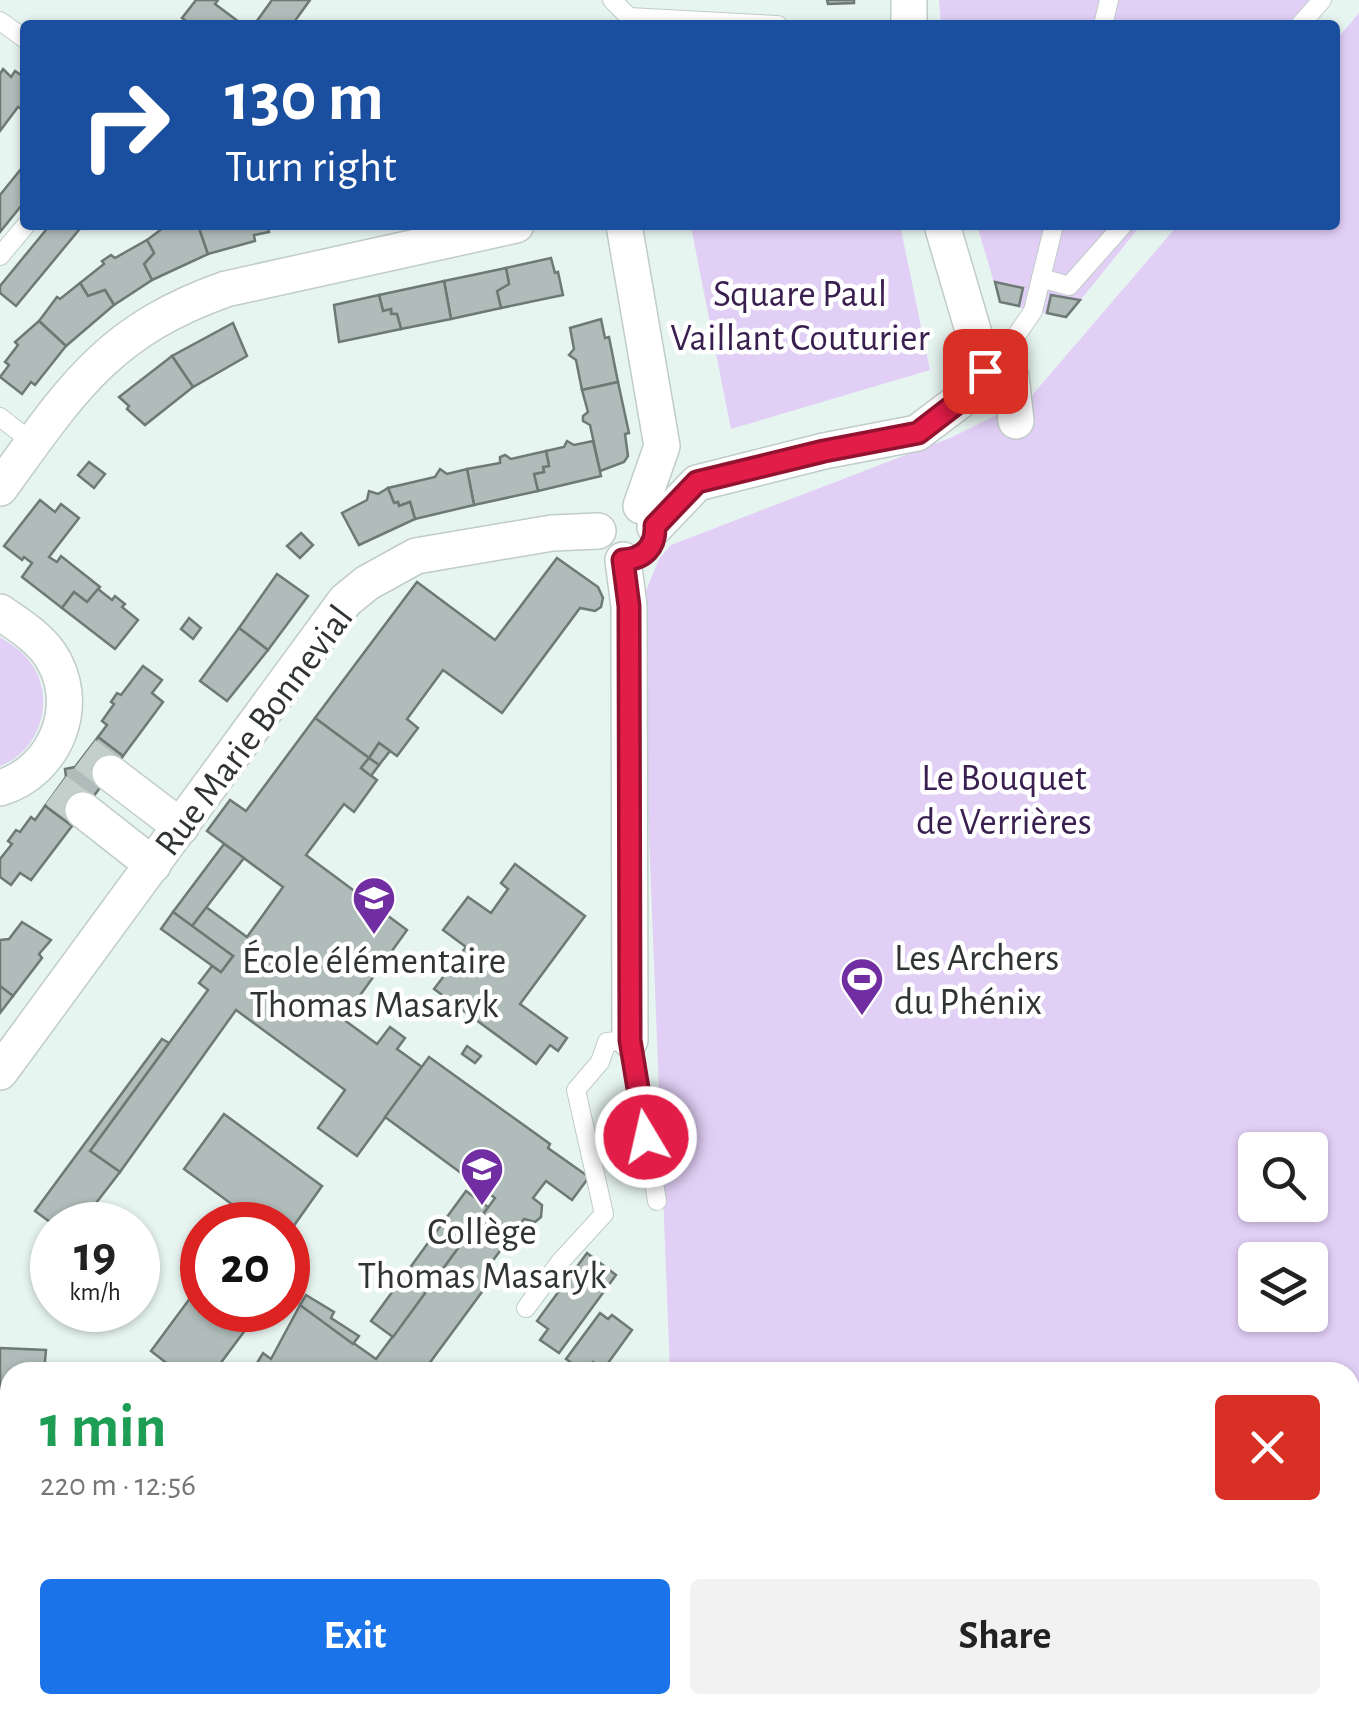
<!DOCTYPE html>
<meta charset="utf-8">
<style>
:root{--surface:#fff;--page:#f2f2f2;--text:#222;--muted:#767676;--accent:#1a73e8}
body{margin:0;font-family:"Alegreya Sans",sans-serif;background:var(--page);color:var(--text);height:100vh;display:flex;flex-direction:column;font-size:38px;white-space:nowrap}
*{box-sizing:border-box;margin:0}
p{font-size:32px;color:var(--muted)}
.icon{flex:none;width:55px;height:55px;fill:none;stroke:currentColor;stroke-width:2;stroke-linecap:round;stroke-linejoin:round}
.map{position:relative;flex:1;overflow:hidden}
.details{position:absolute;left:0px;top:1362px;width:1360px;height:352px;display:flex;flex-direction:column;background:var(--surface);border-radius:30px 30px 0 0;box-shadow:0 2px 8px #0004}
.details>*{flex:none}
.guide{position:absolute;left:20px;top:20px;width:1320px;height:210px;border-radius:10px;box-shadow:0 2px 8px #0004;background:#1a4fa0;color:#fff;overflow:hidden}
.controls{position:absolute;left:1238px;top:1132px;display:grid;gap:20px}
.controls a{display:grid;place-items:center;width:90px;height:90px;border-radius:10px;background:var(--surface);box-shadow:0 2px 8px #0004;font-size:50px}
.speed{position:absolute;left:30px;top:1202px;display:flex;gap:20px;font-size:50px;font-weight:700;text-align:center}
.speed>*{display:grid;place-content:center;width:130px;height:130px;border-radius:50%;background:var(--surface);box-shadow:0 2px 8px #0004;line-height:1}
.speed small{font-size:25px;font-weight:400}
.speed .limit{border:15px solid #d22;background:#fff;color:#111}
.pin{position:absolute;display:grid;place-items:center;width:85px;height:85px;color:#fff;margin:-42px;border-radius:20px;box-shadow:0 5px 15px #0006}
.me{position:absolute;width:110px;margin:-55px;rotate:351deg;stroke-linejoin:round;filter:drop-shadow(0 0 8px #0008)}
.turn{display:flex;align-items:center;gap:35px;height:210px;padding:0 40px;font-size:45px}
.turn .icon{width:130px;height:130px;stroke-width:2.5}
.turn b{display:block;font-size:70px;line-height:85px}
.round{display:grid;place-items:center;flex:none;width:105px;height:105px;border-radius:10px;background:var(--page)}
.headline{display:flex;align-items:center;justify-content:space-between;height:170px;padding:0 40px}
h1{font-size:60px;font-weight:700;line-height:75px;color:#1e9e55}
.primary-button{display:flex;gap:20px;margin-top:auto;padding:20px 40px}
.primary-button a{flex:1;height:115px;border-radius:10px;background:var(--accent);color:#fff;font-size:40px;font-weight:700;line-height:115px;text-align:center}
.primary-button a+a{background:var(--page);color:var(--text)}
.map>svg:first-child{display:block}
.green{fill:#e2cff6;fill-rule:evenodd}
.building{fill:#afbcb9;stroke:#6e7976;stroke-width:2.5}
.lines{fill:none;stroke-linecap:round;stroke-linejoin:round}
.minor-tunnel{stroke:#c2cfcb;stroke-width:35;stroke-dasharray:35 18;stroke-linecap:butt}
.service-casing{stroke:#c0ccc9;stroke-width:20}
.minor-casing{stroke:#c0ccc9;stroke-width:38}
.service{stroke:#fff;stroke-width:18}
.minor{stroke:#fff;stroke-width:35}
.route-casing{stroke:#92132f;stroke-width:25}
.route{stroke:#e11d48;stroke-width:18}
.labels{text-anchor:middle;stroke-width:9;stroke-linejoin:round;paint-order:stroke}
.park-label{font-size:38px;fill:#391e50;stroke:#fff}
.street-label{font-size:38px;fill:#303534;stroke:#fff}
.poi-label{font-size:38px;fill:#303534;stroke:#fff}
</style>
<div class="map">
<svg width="1359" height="1714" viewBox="0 0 1359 1714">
<rect width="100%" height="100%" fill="#e7f5f1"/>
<g class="green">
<polygon points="939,0 1322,0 1302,25 941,25"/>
<path d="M1359,13V1515L1350,1523V1372H670L640,605L659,559L671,545L950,438L1028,400L1178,225H1335V41ZM1255,1150H1310V1205H1255ZM1255,1260H1310V1315H1255Z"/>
<polygon points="704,225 900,225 930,370 731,429 691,227"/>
<polygon points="977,225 1141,225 1066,318 1000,303"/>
<path d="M0,637C9,643 19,649 26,657C58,692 43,750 0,766Z"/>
<polygon points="651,1705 1267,1705 1268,1714 651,1714"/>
</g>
<g class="building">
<polygon points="196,0 218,0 215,4 239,22 192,25 182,18"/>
<polygon points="272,0 310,0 292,25 254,25"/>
<polygon points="827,0 854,0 854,3 828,4"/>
<polygon points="3,69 11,77 15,71 25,78 25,107 23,110 18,107 0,131 0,74"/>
<polygon points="25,164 25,201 0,232 0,195"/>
<polygon points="50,225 83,225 16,306 0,293 0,286"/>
<polygon points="167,225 198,225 208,254 152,280 144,264 154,253 147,240"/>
<polygon points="198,225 267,225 269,232 254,235 255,241 208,254"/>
<polygon points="147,240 154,253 144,264 152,280 114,305 105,290 88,296 80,283 104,264 102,261 111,255 115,258"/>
<polygon points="551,258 555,273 558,272 563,295 501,308 497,291 509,284 506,268"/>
<polygon points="506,268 509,284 497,291 501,308 451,319 444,281"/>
<polygon points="444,281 451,319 401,329 397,314 391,314 391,309 383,311 379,295"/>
<polygon points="995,282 1023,288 1019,306 1000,302"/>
<polygon points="80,283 88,296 105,290 114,305 66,346 39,321 57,297 60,299"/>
<polygon points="379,295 383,311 391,309 391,314 397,314 401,329 339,342 334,305"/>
<polygon points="1051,295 1080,300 1066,317 1047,313"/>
<polygon points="601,319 605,338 609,337 618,382 582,390 576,360 569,355 574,349 570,328"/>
<polygon points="39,321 66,346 35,385 31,382 22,394 0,377 9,365 5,362 18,345 15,342"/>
<polygon points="233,323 247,356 193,387 172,356"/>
<polygon points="172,356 193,387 145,425 127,409 129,406 119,397"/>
<polygon points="618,382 629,433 625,434 628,456 624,462 600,471 590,425 583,421 583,416 588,412 582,390"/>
<polygon points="567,441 574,445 593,441 601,476 538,491 534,474 544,472 543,467 549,466 546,451 564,447"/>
<polygon points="546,451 549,466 543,467 544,472 534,474 538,491 474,505 467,469 500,463 500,457 505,455 511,459"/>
<polygon points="89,462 105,474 94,488 78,475"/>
<polygon points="440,469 447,474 467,469 474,505 415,519 410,502 399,506 398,502 394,503 388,488 435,477"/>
<polygon points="388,488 394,503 398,502 399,506 410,502 415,519 359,545 342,513 367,500 369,491 378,494"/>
<polygon points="40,500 55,512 61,504 79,518 49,557 57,562 61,556 100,587 87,602 74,592 62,608 22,577 32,563 24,557 22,560 4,546"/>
<polygon points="301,533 313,545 300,558 287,546"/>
<polygon points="557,558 598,587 603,598 601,607 595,611 580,608 502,713 443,670 407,719 418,728 397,756 379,743 369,758 315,718 417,582 495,640"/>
<polygon points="277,574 308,596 268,650 239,628"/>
<polygon points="98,589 112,600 115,596 125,604 122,607 138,620 115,649 62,608 74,592 87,602"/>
<polygon points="189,618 201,628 193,639 181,629"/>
<polygon points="239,628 268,650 227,701 200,681"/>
<polygon points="143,666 162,680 152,693 163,702 123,756 98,737 107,725 102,721 114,704 111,702 117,693 121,695"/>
<polygon points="315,718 369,758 361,768 377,780 354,812 344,804 306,855 407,930 343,1019 377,1044 390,1027 405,1038 397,1049 422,1067 357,1156 318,1128 345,1090 236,1010 120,1172 90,1151 208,990 199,983 212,966 221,972 233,956 192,926 206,907 247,937 283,887 207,831 230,800 246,811"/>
<polygon points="98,737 123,756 72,826 45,806 66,777 65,769 75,767"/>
<polygon points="379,743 390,751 379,765 369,758"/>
<polygon points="369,758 379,765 371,776 361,768"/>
<polygon points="45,806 72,826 31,880 20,873 11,885 0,877 0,859 12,844 8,841 16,830 20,832 31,817 35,820"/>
<polygon points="224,844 244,858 192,926 173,912"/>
<polygon points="515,864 585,916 520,1004 567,1038 558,1051 550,1045 536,1064 434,989 466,947 443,930 468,897 491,913 508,889 501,883"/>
<polygon points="173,912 233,956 221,972 161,929"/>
<polygon points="22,922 51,940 39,954 42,958 13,996 0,986 0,940 9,939"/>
<polygon points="0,986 13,996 0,1013"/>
<polygon points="162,1039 169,1043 90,1151 120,1172 79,1225 54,1225 35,1211"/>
<polygon points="467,1046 481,1056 475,1063 462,1054"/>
<polygon points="429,1057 550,1144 548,1148 589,1177 572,1200 546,1181 533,1198 542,1205 541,1217 535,1222 524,1219 485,1271 493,1277 423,1372 262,1372 254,1368 263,1353 271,1359 300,1305 376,1359 495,1198 385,1117"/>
<polygon points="224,1114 322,1186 288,1234 288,1225 260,1225 184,1169"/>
<polygon points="466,1191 488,1207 393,1337 371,1321"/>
<polygon points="587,1253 616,1275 559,1353 540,1340 548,1329 537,1321"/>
<polygon points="202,1282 202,1310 254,1310 258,1313 214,1372 178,1372 151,1351"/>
<polygon points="306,1295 334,1312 331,1318 359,1336 353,1344 300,1305"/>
<polygon points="600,1313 608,1319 612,1315 632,1330 603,1370 593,1362 585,1372 566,1359"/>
<polygon points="0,1348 46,1350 44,1372 10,1372 10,1388 0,1388"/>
<rect x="0" y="1519" width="10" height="40"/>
</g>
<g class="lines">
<g class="minor-tunnel">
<polyline points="85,754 110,773"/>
<polyline points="56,790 83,810"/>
</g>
<g class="service-casing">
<g id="service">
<polyline points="612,0 629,17 778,25"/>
<polyline points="0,21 25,39"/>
<polyline points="1103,25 1109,0"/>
<polyline points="1300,25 1322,0"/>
<polyline points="0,256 26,225"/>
<polyline points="1041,278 1069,286 1123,225"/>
<polyline points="985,370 1012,342 1033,311 1054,225"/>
<polyline points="0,417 33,443"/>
<polyline points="526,1308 560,1262 604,1214 576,1090 600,1062 607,1042 630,1040 657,1201"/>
</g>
</g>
<g class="minor-casing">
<g id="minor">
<polyline points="909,25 909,0"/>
<polyline points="624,225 662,446 641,506"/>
<polyline points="942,225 985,371"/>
<polyline points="985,371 1011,377 1016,421"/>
<path d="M0,488C71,390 107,331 226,289L516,225"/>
<polyline points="655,527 697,483 824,451 917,433 966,396 985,371"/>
<polyline points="623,560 629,606 630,1040"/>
<path d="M0,612C17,624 37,636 49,653C84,703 56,771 0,788"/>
<polyline points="110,773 181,827"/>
<polyline points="83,810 153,865"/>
<polyline points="0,1072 345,601 367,583 416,556 552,533 598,531"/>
<polyline points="0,1438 10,1437"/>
<polyline points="472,1705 480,1714"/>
</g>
</g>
<use href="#service" class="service"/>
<use href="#minor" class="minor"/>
</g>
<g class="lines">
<g class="route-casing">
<path id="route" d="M646,1137L630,1040L629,606L623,560C644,559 656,547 655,526L697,482L824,451L918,433L966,396L985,371"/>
</g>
<use href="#route" class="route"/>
</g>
<defs>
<g id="school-pin" transform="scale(2.25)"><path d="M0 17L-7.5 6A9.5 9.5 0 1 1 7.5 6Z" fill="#712ea2" stroke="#fff"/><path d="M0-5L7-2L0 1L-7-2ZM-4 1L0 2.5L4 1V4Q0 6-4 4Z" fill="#fff"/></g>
<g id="stadium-pin" transform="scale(2.25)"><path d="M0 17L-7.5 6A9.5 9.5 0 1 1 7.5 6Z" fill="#712ea2" stroke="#fff"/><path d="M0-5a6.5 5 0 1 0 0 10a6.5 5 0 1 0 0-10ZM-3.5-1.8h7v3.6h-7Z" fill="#fff"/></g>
</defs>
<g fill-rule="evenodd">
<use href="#school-pin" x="374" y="898"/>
<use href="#stadium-pin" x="862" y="979"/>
<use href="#school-pin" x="482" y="1169"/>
</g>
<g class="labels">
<g class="park-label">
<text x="800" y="306">Square Paul<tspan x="800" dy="44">Vaillant Couturier</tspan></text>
<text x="1004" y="790">Le Bouquet<tspan x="1004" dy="44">de Verrières</tspan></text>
</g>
<g class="street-label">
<text transform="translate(253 730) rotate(-53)" y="13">Rue Marie Bonnevial</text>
</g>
<g class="poi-label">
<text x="894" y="970" text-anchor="start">Les Archers<tspan x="894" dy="44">du Phénix</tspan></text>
<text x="374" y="973">École élémentaire<tspan x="374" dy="44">Thomas Masaryk</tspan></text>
<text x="482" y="1244">Collège<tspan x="482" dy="44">Thomas Masaryk</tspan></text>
</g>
</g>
</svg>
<div class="controls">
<a><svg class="icon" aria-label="search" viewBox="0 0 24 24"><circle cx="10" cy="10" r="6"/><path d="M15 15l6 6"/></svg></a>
<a><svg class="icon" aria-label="layers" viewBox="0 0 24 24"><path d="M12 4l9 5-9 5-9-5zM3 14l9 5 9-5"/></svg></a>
</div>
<div class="speed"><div>19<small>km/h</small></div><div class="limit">20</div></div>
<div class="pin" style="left:985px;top:371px;background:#d93025"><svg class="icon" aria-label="arrive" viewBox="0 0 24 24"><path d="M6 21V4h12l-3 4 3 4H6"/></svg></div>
<svg class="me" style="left:646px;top:1137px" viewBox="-20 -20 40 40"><circle r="17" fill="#e11d48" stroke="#fff" stroke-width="3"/><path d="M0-11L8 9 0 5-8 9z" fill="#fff"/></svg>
<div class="guide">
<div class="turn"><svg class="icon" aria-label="right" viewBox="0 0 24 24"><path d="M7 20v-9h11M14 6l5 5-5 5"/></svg><div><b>130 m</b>Turn right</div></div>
</div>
<section class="details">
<div class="headline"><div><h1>1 min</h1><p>220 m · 12:56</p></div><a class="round" style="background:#d93025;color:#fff"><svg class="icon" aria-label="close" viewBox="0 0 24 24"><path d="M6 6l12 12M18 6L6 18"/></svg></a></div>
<div class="primary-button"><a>Exit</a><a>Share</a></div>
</section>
</div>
